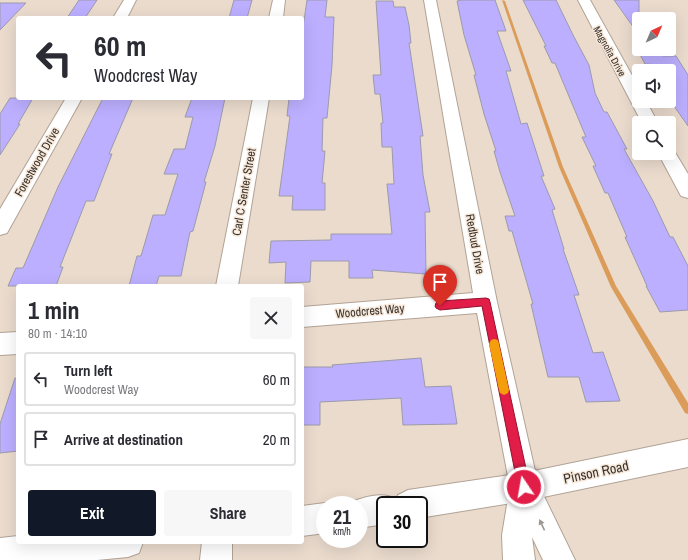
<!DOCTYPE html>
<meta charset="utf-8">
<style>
:root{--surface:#fff;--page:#f7f7f7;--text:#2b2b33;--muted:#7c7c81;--line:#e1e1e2;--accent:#111827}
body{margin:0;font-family:"Archivo Narrow",sans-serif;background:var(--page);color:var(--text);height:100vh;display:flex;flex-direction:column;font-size:15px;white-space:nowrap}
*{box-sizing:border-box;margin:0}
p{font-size:13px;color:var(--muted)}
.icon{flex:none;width:22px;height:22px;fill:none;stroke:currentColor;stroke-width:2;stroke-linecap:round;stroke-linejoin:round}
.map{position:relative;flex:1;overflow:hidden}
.details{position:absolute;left:16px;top:284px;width:288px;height:260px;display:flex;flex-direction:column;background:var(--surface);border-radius:4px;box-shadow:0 4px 16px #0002}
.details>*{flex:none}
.top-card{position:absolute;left:16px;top:16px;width:288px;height:84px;border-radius:4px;box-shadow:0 4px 16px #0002;background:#fff;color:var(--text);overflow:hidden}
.needle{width:26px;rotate:44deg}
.tools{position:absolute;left:632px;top:12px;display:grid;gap:8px}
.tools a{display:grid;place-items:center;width:44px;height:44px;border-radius:4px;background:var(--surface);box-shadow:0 4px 16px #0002;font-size:20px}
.speed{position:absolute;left:316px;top:496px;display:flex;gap:8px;font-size:20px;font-weight:700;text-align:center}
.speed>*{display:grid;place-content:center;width:52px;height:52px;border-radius:50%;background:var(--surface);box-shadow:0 4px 16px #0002;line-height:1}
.speed small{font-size:10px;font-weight:400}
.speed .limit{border:2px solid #111;border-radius:6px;background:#fff;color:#111}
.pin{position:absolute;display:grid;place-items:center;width:34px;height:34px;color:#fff;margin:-41px -17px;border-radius:50% 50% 50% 0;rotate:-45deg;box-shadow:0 0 4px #0007}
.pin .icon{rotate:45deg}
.me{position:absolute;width:44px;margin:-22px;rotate:348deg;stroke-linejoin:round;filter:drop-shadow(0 0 3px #0008)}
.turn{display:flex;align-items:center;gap:14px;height:84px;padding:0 12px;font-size:18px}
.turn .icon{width:52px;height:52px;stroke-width:2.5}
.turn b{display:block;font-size:28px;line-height:34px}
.round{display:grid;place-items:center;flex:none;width:42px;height:42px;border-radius:4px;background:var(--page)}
.head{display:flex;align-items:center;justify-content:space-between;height:68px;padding:0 12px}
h1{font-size:24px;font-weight:700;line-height:30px}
.primary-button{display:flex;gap:8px;margin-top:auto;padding:8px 12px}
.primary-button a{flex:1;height:46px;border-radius:4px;background:var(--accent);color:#fff;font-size:16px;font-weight:700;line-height:46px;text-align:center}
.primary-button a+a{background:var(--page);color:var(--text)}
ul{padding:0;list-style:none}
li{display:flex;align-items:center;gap:12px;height:54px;margin:0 8px 6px;padding:0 4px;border:2px solid var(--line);border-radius:4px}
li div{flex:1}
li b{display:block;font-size:15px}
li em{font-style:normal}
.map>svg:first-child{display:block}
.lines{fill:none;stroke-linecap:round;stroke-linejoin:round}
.stream{fill:#db9c5a;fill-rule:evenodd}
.building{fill:#bcafff;stroke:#9c9aab}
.minor-casing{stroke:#b2a396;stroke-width:2}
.major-casing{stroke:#b2a396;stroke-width:2}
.minor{fill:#fff;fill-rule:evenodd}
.major{fill:#fff;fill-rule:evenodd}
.oneway{fill:#9b9896}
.route{fill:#e11d48;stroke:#92132f}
.slow{fill:#f59e0b}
.labels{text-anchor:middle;stroke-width:3;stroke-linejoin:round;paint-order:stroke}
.far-street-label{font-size:10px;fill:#37322c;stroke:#f7e8da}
.street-label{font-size:12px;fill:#37322c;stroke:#f7e8da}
.near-street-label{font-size:14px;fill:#37322c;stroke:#f7e8da}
</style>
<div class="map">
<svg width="688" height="560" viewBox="0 0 688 560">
<rect width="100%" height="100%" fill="#eadbcd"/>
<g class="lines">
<polygon class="stream" points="502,0 505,1 563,167 616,286 688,403 688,414 685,413 611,287 559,167"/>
</g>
<g class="building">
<polygon points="79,0 97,0 85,18 67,18"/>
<polygon points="234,0 252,0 247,18 229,18"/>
<polygon points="307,0 327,0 325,17 334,17 332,65 327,118 323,118 322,151 325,151 322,183 325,183 325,210 292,210 293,196 279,196 290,116 287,116 289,98 302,98 302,34"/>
<polygon points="462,0 495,0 506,31 497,31 511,71 506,71 521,124 527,123 544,176 541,176 555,209 552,210 564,249 563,249 579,295 574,295 593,353 603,352 620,401 586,402 579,377 548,377 531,304 533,304 512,231 509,231 505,216 515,216 500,172 494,151 496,151 484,114 474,75 476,75 464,35 457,1"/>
<polygon points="523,0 556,0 573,35 589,65 595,93 604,112 607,112 627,149 624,149 653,201 670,237 673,237 688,266 688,310 660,312 646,286 647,286 625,237 627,237 608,193 605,193 593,166 596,166 582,137 586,137 555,63 552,63 544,46 546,46"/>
<polygon points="614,0 639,0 639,35"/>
<polygon points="376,1 393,1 394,7 405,7 409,25 411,43 409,43 423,136 420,136 423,175 430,212 425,212 426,274 372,270 373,278 349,278 349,261 311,261 310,282 285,283 286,262 269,263 271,241 331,240 331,234 392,234 387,184 394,184 392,147 382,147 381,123 383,123 380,94 375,94 373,75 381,75"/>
<polygon points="0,3 26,3 0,30"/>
<polygon points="637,49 658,49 663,56 676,56 688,75 688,126 669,99 669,71 663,71 659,65 645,64"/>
<polygon points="10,98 33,98 18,124 20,124 0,155 0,114"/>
<polygon points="103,98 133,98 109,154 112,154 94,201 86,201 60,267 63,267 56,286 8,286 16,268 23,268 58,187"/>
<polygon points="192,98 225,98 215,146 204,182 206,182 193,231 190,232 181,276 159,276 156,286 129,286 137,256 141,256 153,215 165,215 178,174 164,174 174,149 185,149 193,117 185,117"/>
<polygon points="421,358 425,387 451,386 457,424 403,425 401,398 320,402 320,425 302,425 302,367 333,367 332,365"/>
<polygon points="15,378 18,379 18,451 0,453 0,424"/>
</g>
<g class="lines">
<g class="minor-casing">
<g id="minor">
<polygon points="124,0 136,0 127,18 113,18"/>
<polygon points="273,0 285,0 283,18 269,18"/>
<polygon points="424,0 436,0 497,302 538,484 575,560 543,560 532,537 535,560 503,560 502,535 510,487 477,313 302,327 302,307 473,293"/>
<polygon points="578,0 590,0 639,88 639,101 646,101 658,123 642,123"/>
<polygon points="66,98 82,98 7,233 0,235 0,209"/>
<polygon points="253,98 269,98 238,286 216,286"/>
<polygon points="669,147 673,149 688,174 688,198 681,196 658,153 669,153"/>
<polygon points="18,332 18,354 0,355 0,333"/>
<polygon points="202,542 232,542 232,560 200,560"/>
</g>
</g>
<g class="major-casing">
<g id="major">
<path d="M688,439V467L524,501L419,518V505H385V524L359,528V505H348L349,503C363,497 382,491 396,499L398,495L408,490L524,473Z"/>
<polygon points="325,503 330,505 325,505 325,533 302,536 302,506"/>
<polygon points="18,536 18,542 143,542 139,553 128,557 97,560 0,560 0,538"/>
</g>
</g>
<use href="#minor" class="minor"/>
<use href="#major" class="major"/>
</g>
<defs><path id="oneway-solid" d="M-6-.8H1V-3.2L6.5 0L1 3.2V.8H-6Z"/></defs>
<use class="oneway" href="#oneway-solid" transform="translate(542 525) rotate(-115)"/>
<polygon class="route" points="486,298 489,299 490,302 530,487 529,491 524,493 520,491 518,487 482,306 440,310 436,308 435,306 436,303 440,301"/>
<polygon class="slow" points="494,339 498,340 499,344 509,390 508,393 504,395 500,393 499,390 489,344 491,340"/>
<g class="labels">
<g class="far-street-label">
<text transform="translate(610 51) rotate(61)" y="4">Magnolia Drive</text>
</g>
<g class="street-label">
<text transform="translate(37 162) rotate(-60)" y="4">Forestwood Drive</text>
<text transform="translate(244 192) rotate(-80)" y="4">Carl C Senter Street</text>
<text transform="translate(475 244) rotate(80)" y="4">Redbud Drive</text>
<text transform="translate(370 311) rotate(-5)" y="4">Woodcrest Way</text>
</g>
<g class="near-street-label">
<text transform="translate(596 472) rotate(-12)" y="5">Pinson Road</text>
</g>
</g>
</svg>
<div class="tools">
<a><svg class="needle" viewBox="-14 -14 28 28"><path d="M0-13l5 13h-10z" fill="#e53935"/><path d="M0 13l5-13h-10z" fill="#7c7c81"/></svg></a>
<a><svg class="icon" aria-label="sound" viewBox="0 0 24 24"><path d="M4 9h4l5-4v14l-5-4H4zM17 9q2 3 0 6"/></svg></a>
<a><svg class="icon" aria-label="search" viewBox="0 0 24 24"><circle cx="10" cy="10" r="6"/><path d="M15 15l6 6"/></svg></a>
</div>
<div class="speed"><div>21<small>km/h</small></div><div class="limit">30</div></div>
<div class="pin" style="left:440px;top:306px;background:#d93025"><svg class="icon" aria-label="arrive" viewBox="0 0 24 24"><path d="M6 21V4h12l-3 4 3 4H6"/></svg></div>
<svg class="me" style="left:524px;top:487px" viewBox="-20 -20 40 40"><circle r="17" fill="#e11d48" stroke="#fff" stroke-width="3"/><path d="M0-11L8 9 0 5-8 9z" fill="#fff"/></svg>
<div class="top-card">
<div class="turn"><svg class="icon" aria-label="left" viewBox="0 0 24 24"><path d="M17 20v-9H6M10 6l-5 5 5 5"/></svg><div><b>60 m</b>Woodcrest Way</div></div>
</div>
<section class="details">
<div class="head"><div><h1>1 min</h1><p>80 m · 14:10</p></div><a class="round"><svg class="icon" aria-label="close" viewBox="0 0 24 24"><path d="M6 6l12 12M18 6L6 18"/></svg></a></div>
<ul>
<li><svg class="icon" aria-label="left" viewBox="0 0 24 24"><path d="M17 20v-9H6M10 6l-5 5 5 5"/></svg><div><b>Turn left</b><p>Woodcrest Way</p></div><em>60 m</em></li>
<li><svg class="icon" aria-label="arrive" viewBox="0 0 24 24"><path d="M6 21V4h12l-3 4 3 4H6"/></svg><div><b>Arrive at destination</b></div><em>20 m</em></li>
</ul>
<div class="primary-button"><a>Exit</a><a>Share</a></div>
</section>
</div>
